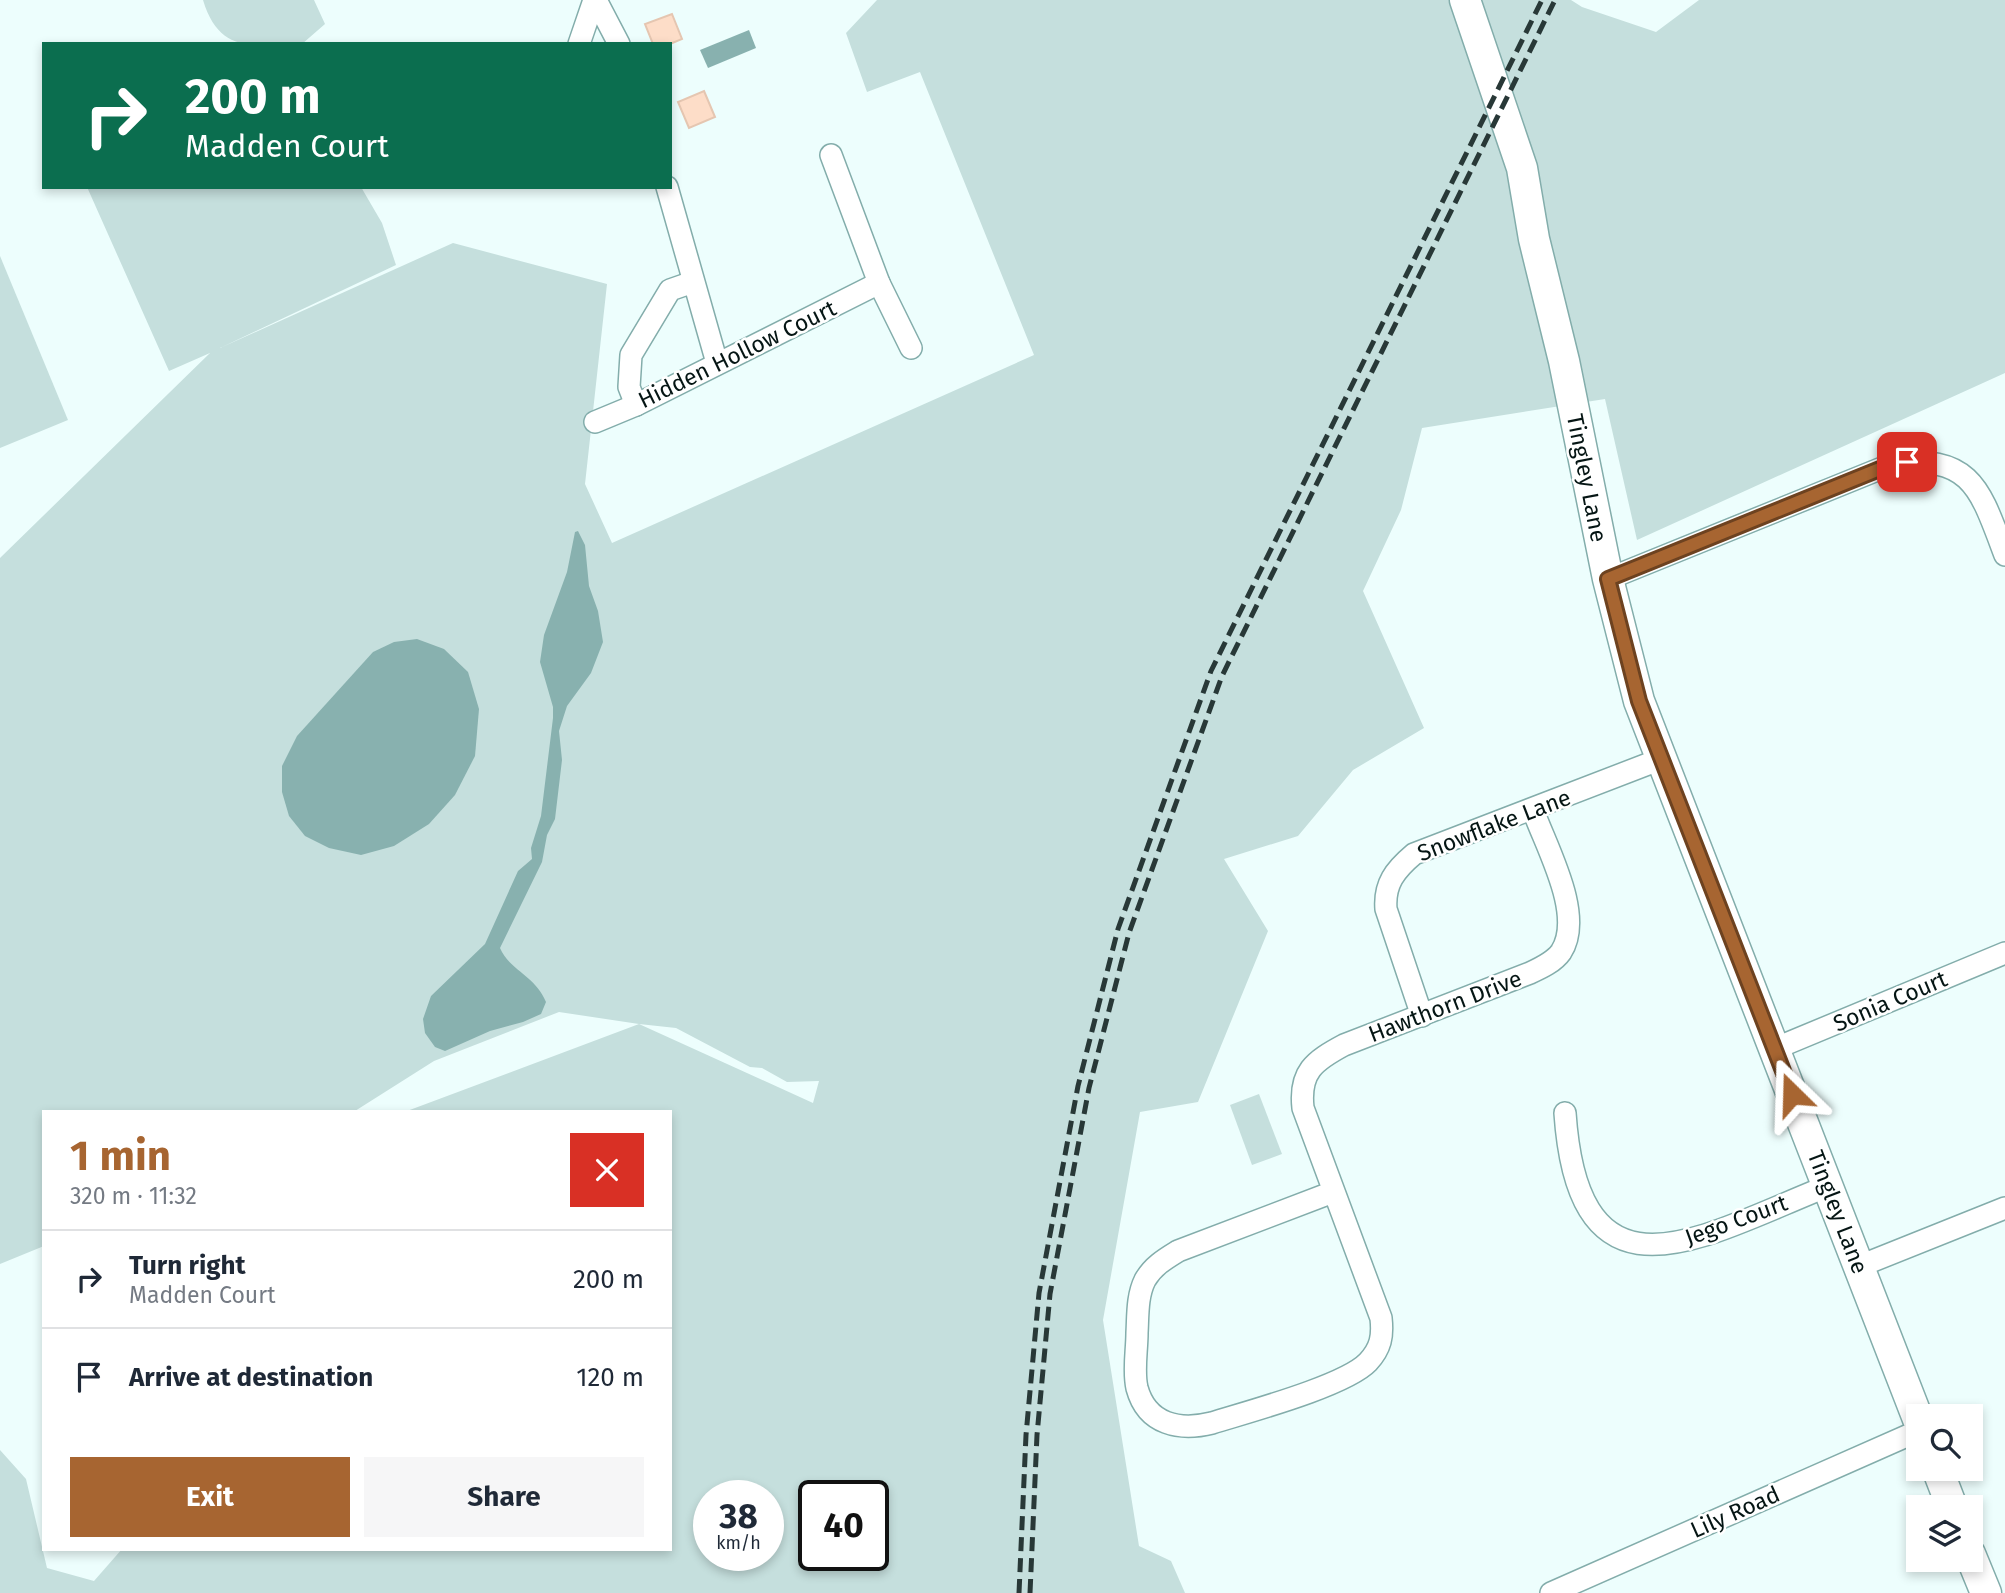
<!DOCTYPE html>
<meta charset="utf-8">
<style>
:root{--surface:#fff;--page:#f6f6f7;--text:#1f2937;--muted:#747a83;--line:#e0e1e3;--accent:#a76531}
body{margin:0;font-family:"Fira Sans",sans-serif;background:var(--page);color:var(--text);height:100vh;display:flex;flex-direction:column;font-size:26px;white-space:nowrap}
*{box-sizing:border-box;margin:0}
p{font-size:23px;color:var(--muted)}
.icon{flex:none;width:38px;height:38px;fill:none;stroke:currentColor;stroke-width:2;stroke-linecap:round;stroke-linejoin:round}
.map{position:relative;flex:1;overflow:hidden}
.panel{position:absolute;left:42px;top:1110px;width:630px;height:441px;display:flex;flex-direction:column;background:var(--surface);border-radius:0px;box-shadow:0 4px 10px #0003}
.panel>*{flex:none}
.top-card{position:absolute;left:42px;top:42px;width:630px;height:147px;border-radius:0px;box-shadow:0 4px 10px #0003;background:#0b6e4f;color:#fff;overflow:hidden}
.controls{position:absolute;left:1906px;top:1404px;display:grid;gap:14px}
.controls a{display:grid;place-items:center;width:77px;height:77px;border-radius:0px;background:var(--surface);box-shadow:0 4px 10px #0003;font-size:35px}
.speed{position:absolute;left:693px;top:1480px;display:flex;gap:14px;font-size:35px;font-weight:700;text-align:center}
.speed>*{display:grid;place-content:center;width:91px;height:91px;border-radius:50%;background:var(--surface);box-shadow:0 4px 10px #0003;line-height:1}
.speed small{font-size:18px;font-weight:400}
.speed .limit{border:4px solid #111;border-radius:10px;background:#fff;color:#111}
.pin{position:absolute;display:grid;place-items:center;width:60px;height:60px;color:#fff;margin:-30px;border-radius:14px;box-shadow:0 4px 10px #0006}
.me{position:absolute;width:77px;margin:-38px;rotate:338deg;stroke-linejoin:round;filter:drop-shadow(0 0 5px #0008)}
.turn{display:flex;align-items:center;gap:24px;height:147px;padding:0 28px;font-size:32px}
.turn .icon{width:91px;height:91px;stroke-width:2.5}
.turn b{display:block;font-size:49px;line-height:60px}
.round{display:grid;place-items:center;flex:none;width:74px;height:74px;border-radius:0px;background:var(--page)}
.headline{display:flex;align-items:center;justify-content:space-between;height:119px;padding:0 28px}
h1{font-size:42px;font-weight:700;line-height:52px;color:var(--accent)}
.cta{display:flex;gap:14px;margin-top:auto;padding:14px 28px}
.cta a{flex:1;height:80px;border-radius:0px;background:var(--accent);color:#fff;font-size:28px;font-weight:700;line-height:80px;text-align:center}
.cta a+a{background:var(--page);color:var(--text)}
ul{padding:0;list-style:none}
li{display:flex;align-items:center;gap:21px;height:98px;padding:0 28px;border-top:2px solid var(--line)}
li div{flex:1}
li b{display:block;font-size:26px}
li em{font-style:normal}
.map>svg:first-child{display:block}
.green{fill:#c5dfdd;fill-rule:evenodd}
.water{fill:#88b1af}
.building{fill:#fdddc8;stroke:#e5c6b1;stroke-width:2}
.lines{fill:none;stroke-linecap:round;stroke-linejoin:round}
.street-casing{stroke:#83adab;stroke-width:24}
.secondary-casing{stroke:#83adab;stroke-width:33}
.street{stroke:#fff;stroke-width:21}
.secondary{stroke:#fff;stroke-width:30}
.rail{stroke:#283837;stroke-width:5;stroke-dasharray:14 7;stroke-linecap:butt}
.route-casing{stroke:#6d4220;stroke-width:18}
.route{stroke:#a76531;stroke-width:12}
.labels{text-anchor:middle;stroke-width:5;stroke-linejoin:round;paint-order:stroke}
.street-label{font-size:23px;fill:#051514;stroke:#fff}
</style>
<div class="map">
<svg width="2005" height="1593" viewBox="0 0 2005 1593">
<rect width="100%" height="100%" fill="#edfefd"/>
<g class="green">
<path d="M203,0H314L325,24L302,44C255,44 220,56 203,0Z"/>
<path d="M877,0H1571L1582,7L1656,32L1699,0H2005V373L1637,540L1605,399L1422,428L1401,510L1363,591L1424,728L1353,770L1298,836L1224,859L1268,931L1198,1102L1140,1112L1103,1320L1139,1546L1171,1561L1185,1593H0V1450L26,1479L47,1568L94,1581L122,1549H670V1111H407L639,1024L559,1012L434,1061L355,1111H44V1246L0,1264V558L210,353L169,371L87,187H361L382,223L396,265L220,348L453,243L607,284L585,484L612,543L1034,355L920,72L867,92L846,33ZM639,1024L676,1028L750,1067L762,1068L787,1082L819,1081L813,1103ZM709,1496H768V1556H709ZM814,1496H873V1556H814Z"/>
<polygon points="0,256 68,420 0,448"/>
<polygon points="1259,1094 1282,1154 1252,1165 1230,1105"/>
</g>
<g class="water">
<polygon points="749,30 756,48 708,68 700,50"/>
<path d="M578,531L585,545L589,586L598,611L603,642L591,673L567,706L559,731L562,760L555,819L547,835L542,862L500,948C509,970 535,975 546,1002L541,1014L523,1022L490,1031L445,1051L435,1047L425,1033L423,1019L431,996L485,944L518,871L532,859L531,848L541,816L553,718V707L540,662L544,635L567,572L575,532Z"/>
<polygon points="417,639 444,649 468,672 479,709 475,756 455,795 429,824 394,846 361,855 329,848 305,836 289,816 282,792 282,766 297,736 373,652 394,642"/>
</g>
<g class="building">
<polygon points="672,14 682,39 670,44 653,44 645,24"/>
<polygon points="704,91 715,117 689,128 678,102"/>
</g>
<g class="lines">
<g class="street-casing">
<g id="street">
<polyline points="596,0 619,44"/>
<polyline points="579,44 594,0"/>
<polyline points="831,155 879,283 911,348"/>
<polyline points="667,187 717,363"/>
<polyline points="636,405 629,387 631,355 670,290 693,282"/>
<polyline points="595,422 636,405 879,283"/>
<path d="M1608,579L1892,464C1972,454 1980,489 2005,555"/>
<path d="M1422,1016L1386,909C1384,884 1395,870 1414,854L1661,759"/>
<polyline points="1774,1049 2005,953"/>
<path d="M1565,1113C1579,1317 1704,1235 1828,1186"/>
<path d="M1333,1192L1178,1251C1165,1259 1153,1266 1145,1280C1137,1296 1138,1315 1137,1333C1137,1351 1133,1371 1137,1388C1147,1425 1180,1431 1212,1423C1247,1412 1345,1386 1368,1362C1381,1348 1383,1336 1381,1318L1303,1108C1299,1072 1314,1061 1344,1045L1530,973C1541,968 1554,962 1561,952C1585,915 1546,847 1533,810"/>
<polyline points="1860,1266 2005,1208"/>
<polyline points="1551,1593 1918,1431"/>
</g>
</g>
<g class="secondary-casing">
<g id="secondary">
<polyline points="1465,0 1522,168 1534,239 1564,361 1608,579 1639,701 1918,1419"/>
<polyline points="1937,1468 1952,1507"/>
<polyline points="1970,1554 1986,1593"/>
</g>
</g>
<use href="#street" class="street"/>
<use href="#secondary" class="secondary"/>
<g class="rail">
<polyline points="1019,1593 1026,1435 1039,1293 1078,1086 1118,929 1211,671 1542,0"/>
<polyline points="1030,1593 1037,1435 1050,1294 1089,1088 1129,933 1222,676 1555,0"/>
</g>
</g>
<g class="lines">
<g class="route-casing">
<polyline id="route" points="1792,1094 1639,701 1608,579 1892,464 1907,462"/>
</g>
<use href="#route" class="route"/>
</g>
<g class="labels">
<g class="street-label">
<text transform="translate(737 354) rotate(-26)" y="8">Hidden Hollow Court</text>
<text transform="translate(1587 478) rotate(79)" y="8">Tingley Lane</text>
<text transform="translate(1494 825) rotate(-21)" y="8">Snowflake Lane</text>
<text transform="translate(1890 1001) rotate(-23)" y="8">Sonia Court</text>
<text transform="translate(1445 1006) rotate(-21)" y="8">Hawthorn Drive</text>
<text transform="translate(1838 1212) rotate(69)" y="8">Tingley Lane</text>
<text transform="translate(1736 1220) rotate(-20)" y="8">Jego Court</text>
<text transform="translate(1735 1512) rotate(-24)" y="8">Lily Road</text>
</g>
</g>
</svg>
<div class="controls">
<a><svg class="icon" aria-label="search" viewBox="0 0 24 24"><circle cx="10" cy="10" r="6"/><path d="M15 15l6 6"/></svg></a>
<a><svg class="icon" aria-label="layers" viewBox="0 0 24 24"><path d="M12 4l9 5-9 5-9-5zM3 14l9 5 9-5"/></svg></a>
</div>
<div class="speed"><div>38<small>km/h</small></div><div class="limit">40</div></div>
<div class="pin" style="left:1907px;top:462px;background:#d93025"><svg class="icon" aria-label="arrive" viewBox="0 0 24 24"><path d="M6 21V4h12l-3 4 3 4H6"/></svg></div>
<svg class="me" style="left:1792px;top:1094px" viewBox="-20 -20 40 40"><path d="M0-17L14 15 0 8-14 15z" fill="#a76531" stroke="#fff" stroke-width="4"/></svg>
<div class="top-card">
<div class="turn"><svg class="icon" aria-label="right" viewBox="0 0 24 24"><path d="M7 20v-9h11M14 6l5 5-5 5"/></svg><div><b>200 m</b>Madden Court</div></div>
</div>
<section class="panel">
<div class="headline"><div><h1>1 min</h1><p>320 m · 11:32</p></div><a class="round" style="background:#d93025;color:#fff"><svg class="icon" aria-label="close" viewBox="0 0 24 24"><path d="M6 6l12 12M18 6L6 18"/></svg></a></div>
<ul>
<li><svg class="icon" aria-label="right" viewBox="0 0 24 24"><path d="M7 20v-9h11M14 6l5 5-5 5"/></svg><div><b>Turn right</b><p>Madden Court</p></div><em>200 m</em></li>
<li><svg class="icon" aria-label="arrive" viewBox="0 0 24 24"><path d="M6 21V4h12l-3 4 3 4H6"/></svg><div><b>Arrive at destination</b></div><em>120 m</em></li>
</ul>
<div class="cta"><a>Exit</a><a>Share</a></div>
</section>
</div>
